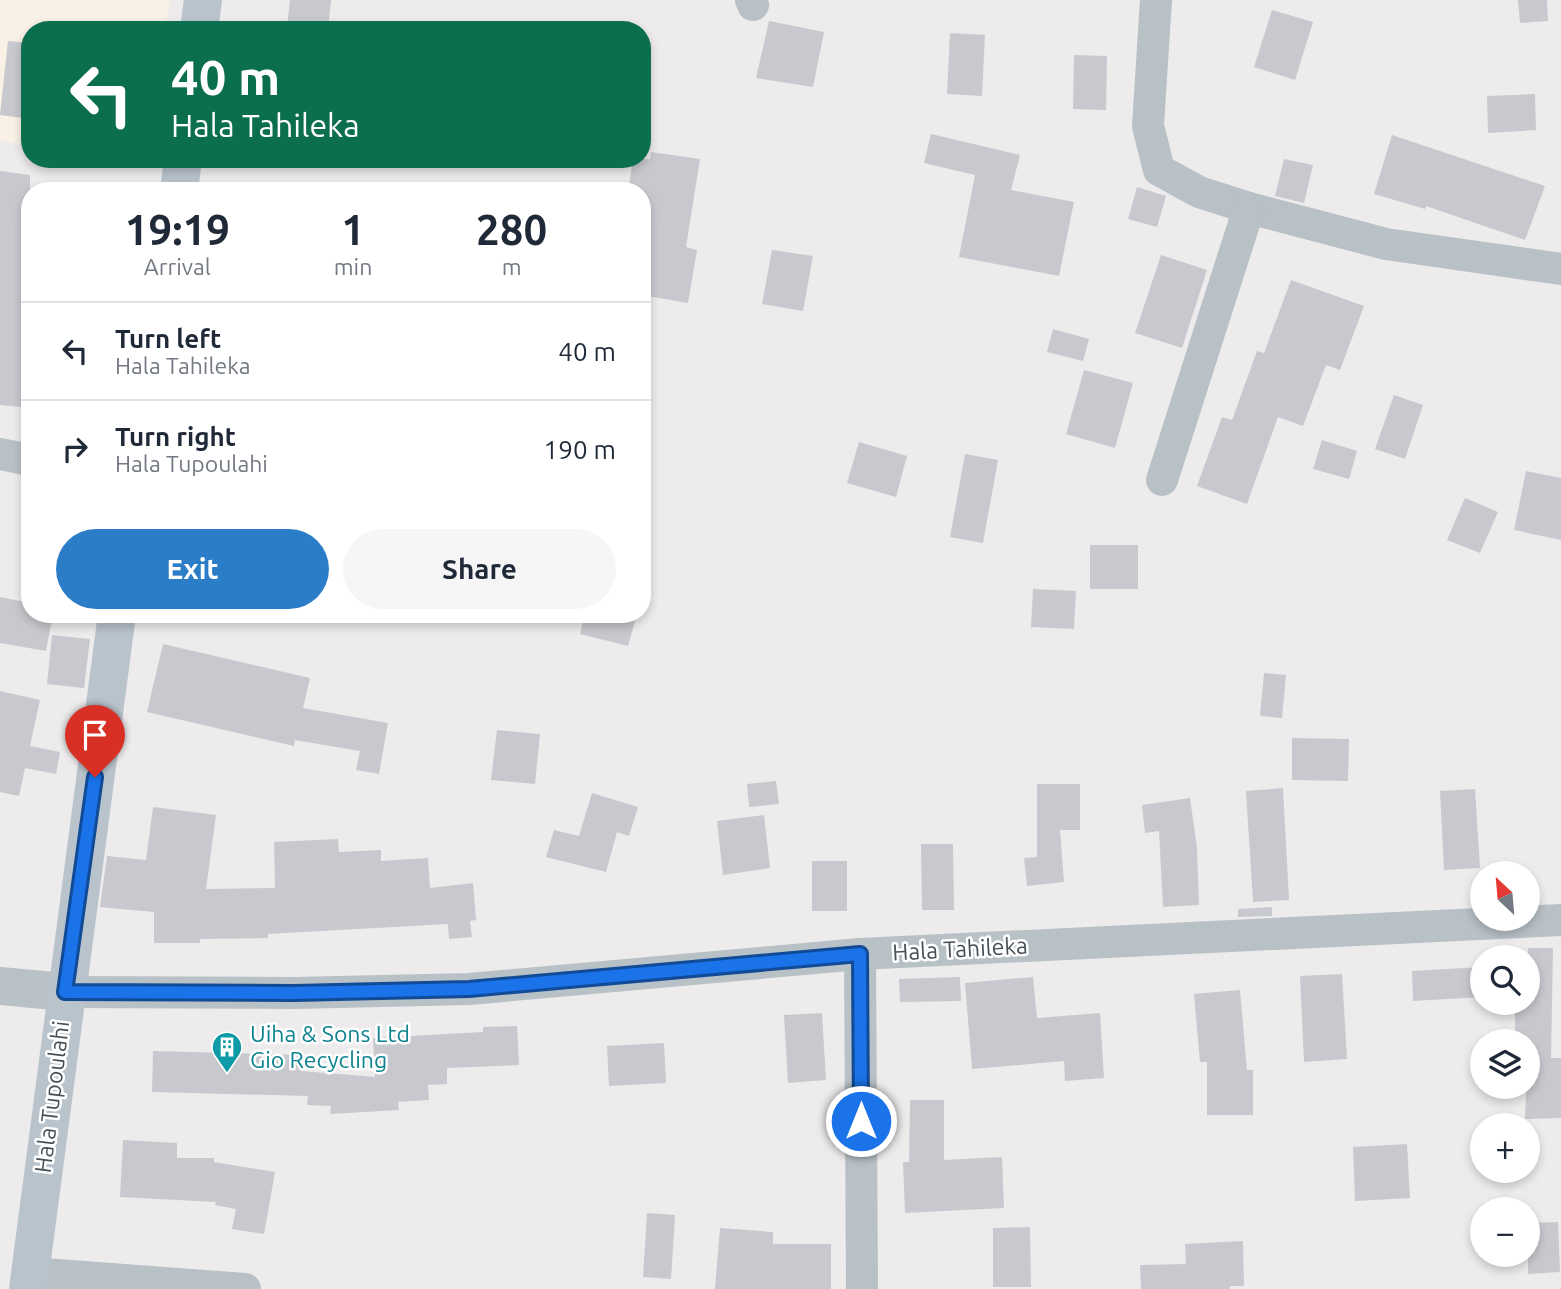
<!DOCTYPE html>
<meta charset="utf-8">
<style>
:root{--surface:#fff;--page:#f6f6f7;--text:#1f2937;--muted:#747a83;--line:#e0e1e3;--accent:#2c7dc7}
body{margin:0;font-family:Ubuntu,sans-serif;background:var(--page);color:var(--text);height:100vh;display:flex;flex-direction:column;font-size:26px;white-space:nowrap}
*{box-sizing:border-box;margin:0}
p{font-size:23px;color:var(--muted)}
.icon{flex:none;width:38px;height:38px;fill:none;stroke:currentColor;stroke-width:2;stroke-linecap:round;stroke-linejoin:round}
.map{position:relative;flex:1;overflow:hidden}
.side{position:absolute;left:21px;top:182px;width:630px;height:441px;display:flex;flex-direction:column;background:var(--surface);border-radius:28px;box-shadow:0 4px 10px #0003}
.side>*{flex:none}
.guide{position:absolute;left:21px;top:21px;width:630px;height:147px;border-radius:28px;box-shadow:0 4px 10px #0003;background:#0b6e4f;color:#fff;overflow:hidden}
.needle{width:46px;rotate:334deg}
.fabs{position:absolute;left:1470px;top:861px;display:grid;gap:14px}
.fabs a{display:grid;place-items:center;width:70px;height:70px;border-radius:50%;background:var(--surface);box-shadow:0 4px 10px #0003;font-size:35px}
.pin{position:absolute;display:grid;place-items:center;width:60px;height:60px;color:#fff;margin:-72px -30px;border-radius:50% 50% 50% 0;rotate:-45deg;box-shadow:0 0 7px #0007}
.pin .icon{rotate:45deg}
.me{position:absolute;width:77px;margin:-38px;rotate:0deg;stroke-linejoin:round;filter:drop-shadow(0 0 5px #0008)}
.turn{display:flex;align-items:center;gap:24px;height:147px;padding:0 35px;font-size:32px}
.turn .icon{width:91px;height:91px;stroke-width:2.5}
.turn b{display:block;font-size:49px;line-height:60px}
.eta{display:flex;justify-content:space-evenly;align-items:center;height:119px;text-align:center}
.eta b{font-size:42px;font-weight:600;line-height:49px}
.cta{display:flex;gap:14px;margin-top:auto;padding:14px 35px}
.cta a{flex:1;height:80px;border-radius:42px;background:var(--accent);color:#fff;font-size:28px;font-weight:600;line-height:80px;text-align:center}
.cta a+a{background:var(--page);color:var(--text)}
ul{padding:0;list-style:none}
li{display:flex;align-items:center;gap:21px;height:98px;padding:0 35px;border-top:2px solid var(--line)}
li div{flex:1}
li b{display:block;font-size:26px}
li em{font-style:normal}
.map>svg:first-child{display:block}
.commercial{fill:#f9f1e5}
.building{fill:#c7c9ce}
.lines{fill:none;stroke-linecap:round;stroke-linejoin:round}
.minor{stroke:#b8c1c6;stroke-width:32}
.tertiary{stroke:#b8c1c6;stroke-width:38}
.secondary{stroke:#b9c3cc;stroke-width:38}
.route-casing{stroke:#114b97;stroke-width:18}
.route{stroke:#1a73e8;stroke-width:12}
.labels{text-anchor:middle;stroke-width:5;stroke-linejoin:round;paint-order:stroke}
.street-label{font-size:23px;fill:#465056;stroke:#fff}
.culture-label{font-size:23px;fill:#0d838f;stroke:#fff;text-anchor:start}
</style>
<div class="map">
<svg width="1561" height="1289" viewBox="0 0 1561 1289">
<rect width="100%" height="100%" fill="#eeebec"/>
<polygon class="commercial" points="0,0 170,0 165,30 30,30 30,147 0,140"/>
<g class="building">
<polygon points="290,0 331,0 328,30 287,26"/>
<polygon points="1518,0 1547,0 1548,21 1520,23"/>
<polygon points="1272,10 1313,22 1295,80 1254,67"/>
<polygon points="769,21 824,32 813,87 756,78"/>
<polygon points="950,33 985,35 982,96 947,94"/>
<polygon points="8,41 30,43 30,119 0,115"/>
<polygon points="1074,55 1107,56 1106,110 1073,109"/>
<polygon points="1535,94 1536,130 1488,133 1487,96"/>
<polygon points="931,134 1020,155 1011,190 1074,202 1059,276 959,257 975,175 924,163"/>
<polygon points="1392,135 1545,186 1525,240 1426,206 1425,209 1374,194"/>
<polygon points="651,152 700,159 686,247 697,250 688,303 642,295 642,191 628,191 633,159 650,159"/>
<polygon points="1284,159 1313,165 1304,203 1275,196"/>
<polygon points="0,171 30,175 30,408 0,405"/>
<polygon points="1137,187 1166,196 1157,227 1128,219"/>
<polygon points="772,250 813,256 803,311 762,304"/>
<polygon points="1161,255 1207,270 1182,348 1135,333"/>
<polygon points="1291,280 1364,306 1340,370 1326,365 1303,426 1278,417 1247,504 1197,486 1222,417 1232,420 1257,351 1264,353"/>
<polygon points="1053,329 1089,339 1083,361 1047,352"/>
<polygon points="1084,370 1133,383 1115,448 1066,434"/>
<polygon points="1394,395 1423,405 1405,459 1375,449"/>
<polygon points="1322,440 1357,451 1349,479 1313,469"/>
<polygon points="859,442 907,456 896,497 847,483"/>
<polygon points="965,454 998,460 983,543 950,537"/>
<polygon points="1526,471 1561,478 1561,540 1514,530"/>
<polygon points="1465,498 1498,512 1480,553 1447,540"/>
<rect x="1090" y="545" width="48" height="44"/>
<polygon points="1033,589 1076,591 1074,629 1031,627"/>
<polygon points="0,597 30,603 30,614 53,614 46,651 0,643"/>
<polygon points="585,614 637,614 628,646 580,634"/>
<polygon points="52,635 90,639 84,688 47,684"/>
<polygon points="163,644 310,678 303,708 388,723 379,774 356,770 360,751 295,740 294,746 147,712"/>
<polygon points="1264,673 1286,675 1282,718 1260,716"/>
<polygon points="0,691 40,700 30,746 60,752 56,774 25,768 19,796 0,792"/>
<polygon points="497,730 540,734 535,784 491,780"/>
<polygon points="1292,738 1349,739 1348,781 1292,780"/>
<polygon points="776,781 779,804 749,807 747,784"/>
<polygon points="1037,784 1080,784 1080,830 1060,830 1064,882 1027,886 1024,858 1037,857"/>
<polygon points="1283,788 1289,900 1253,902 1246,791"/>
<polygon points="1475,789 1480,868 1444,870 1440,791"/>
<polygon points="592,793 638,807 629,836 617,832 606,872 546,857 554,830 579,836"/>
<polygon points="1190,798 1197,848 1199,905 1163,907 1159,831 1145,833 1142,805"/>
<polygon points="153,807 216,815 206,889 275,888 274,842 338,839 339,852 381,850 381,861 428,858 430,888 473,883 476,920 470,921 472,937 449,939 448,924 268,934 268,938 200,939 200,943 154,943 154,912 100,907 107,856 146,860"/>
<polygon points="764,815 770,868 723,875 717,821"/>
<polygon points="921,844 953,844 954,910 922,910"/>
<rect x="812" y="861" width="35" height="50"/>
<polygon points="1272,907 1272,916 1238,917 1238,909"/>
<polygon points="1528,948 1553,948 1551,1058 1561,1058 1561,1118 1525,1119 1528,1041 1515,1041 1515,1005 1528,1005"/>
<polygon points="1482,967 1482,997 1413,1001 1412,971"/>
<polygon points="1342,974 1347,1059 1304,1062 1300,976"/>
<polygon points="960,977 961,1001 900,1002 899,979"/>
<polygon points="1033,977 1037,1018 1100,1013 1104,1078 1065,1081 1064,1061 972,1069 965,983"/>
<polygon points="1240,990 1247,1070 1253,1070 1253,1115 1207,1115 1207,1062 1200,1062 1194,994"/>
<polygon points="822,1013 826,1080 788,1083 784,1015"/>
<polygon points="517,1026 519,1065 447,1068 447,1084 428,1085 429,1100 398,1102 399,1110 330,1114 331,1106 307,1105 308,1096 152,1092 153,1051 302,1055 302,1071 375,1077 373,1038 483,1032 483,1027"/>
<polygon points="664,1043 666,1083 609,1086 607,1046"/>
<polygon points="910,1100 944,1100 944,1160 1002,1157 1004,1208 905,1213 903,1162 909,1162"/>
<polygon points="123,1140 177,1143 177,1158 214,1158 214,1162 275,1172 264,1234 232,1229 236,1209 215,1205 216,1202 120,1197"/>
<polygon points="1407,1144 1410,1198 1355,1201 1353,1147"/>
<polygon points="647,1213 675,1215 671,1279 643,1277"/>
<polygon points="1558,1222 1560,1272 1528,1274 1528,1223"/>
<polygon points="1030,1227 1031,1287 993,1287 993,1228"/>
<polygon points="720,1228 773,1232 773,1244 831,1244 831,1289 715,1289"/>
<polygon points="1243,1241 1244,1286 1230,1286 1230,1289 1141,1289 1140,1265 1186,1264 1185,1244"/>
</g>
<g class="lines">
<g class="minor">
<polyline points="751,0 753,5"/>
<polyline points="1156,0 1148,126 1159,170 1199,192 1249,208 1386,244 1561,269"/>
<polyline points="0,454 30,460"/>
<polyline points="1162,480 1249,208"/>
<polyline points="860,954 862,1289"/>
<polyline points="65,992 294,993 469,989 860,954 1561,920"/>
<polyline points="30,1273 245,1289"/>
</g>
<polyline class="tertiary" points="0,986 65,992"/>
<g class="secondary">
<polyline points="199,30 203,0"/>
<polyline points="179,191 183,159"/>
<polyline points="28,1289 117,614"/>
</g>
</g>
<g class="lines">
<g class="route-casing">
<polyline id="route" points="95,777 65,992 294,993 469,989 860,954 861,1121"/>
</g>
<use href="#route" class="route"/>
</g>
<defs>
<g id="building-pin" transform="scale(1.575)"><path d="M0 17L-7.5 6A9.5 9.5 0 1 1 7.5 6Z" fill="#0f9aa8" stroke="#fff"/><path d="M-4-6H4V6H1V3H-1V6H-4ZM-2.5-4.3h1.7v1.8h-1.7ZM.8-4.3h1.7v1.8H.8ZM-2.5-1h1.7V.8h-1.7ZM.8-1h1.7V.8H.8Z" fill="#fff"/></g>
</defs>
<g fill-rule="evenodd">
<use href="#building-pin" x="227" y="1047"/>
</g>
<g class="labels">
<g class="street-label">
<text transform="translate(960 949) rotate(-3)" y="8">Hala Tahileka</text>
<text transform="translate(52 1097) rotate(-83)" y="8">Hala Tupoulahi</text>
</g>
<g class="culture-label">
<text x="250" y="1042">Uiha &amp; Sons Ltd<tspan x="250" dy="26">Gio Recycling</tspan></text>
</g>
</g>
</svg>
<div class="fabs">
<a><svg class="needle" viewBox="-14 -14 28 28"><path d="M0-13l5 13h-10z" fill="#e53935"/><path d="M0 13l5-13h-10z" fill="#747a83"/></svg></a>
<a><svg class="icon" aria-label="search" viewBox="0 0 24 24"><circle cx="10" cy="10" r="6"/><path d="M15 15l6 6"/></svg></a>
<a><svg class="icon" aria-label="layers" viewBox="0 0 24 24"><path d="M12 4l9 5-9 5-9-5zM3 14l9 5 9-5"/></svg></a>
<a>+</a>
<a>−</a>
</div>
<div class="pin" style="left:95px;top:777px;background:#d93025"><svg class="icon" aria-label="arrive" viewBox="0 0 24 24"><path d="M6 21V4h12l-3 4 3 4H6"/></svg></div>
<svg class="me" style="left:861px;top:1121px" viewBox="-20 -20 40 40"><circle r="17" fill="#1a73e8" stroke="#fff" stroke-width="3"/><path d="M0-11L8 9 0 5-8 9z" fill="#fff"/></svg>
<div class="guide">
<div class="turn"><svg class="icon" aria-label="left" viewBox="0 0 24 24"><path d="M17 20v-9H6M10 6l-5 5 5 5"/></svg><div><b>40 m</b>Hala Tahileka</div></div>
</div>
<section class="side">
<div class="eta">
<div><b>19:19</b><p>Arrival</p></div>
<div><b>1</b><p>min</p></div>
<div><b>280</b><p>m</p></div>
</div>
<ul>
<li><svg class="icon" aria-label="left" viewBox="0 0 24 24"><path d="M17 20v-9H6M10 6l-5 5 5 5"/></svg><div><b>Turn left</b><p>Hala Tahileka</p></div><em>40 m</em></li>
<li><svg class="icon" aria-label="right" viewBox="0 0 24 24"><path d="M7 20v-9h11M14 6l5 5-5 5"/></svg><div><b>Turn right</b><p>Hala Tupoulahi</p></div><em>190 m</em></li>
</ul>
<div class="cta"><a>Exit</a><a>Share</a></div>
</section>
</div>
